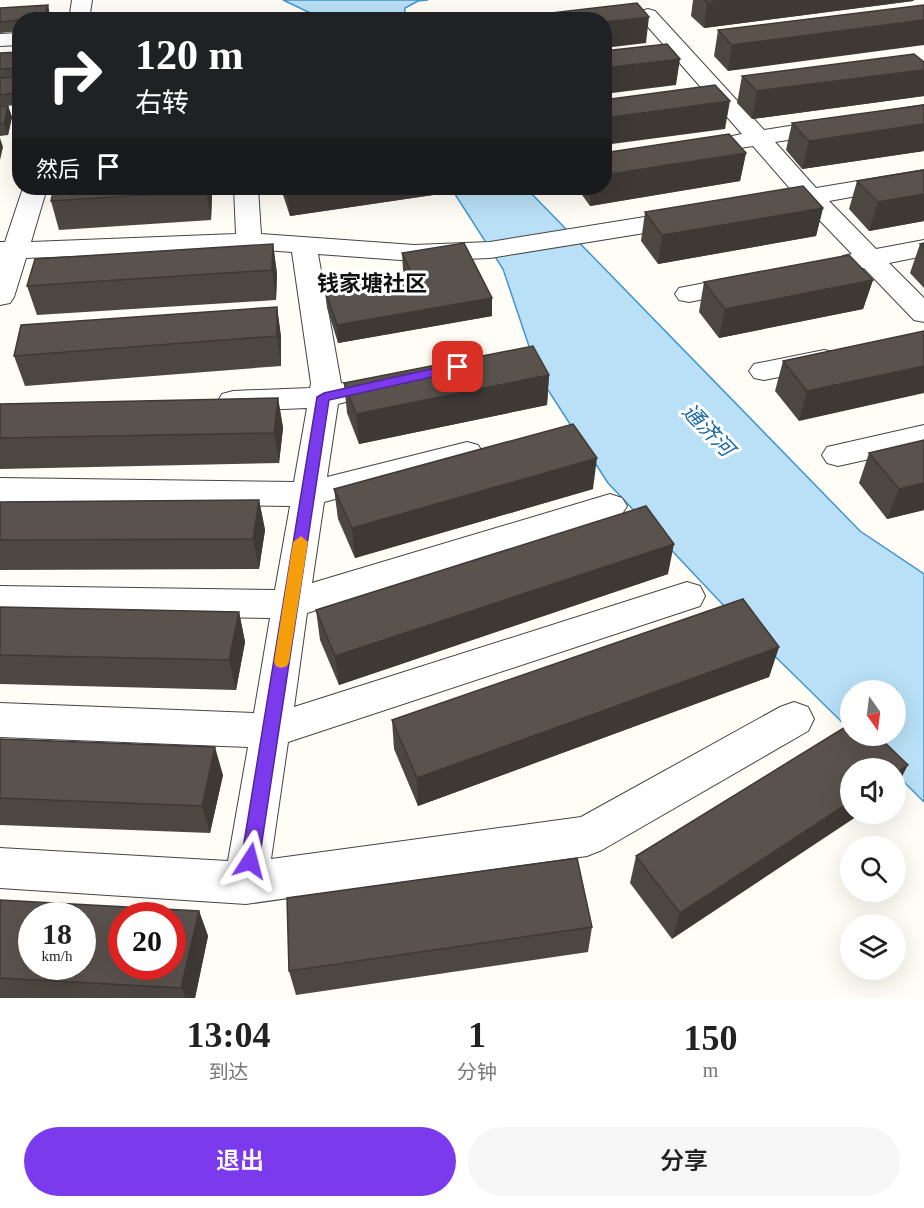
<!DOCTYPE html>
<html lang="zh">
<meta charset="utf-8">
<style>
:root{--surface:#fff;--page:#f6f6f6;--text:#222;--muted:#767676;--accent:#7c3aed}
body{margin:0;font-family:"Times New Roman","Noto Sans SC",serif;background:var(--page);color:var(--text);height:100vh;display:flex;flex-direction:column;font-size:22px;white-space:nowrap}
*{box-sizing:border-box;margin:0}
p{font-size:20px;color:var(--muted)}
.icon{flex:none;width:33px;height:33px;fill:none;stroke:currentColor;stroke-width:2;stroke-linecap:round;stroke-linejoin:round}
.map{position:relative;height:998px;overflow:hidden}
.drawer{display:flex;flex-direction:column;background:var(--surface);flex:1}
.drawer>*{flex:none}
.top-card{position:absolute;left:12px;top:12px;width:600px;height:183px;border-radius:24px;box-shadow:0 6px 24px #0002;background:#202124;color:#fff;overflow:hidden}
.needle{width:39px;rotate:166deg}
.tools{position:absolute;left:840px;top:680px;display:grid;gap:12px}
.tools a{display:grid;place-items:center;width:66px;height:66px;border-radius:50%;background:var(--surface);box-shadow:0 6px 24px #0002;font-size:30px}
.speed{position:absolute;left:18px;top:902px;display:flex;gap:12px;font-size:30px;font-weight:700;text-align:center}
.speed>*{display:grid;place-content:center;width:78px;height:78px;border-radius:50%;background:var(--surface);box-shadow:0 6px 24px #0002;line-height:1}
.speed small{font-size:15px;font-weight:400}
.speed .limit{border:9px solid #d22;background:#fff;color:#111}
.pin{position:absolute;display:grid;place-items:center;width:51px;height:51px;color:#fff;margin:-26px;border-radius:12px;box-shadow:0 3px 9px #0006}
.me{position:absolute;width:66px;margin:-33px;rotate:9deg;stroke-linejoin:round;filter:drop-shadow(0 0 4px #0008)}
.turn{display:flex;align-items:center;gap:21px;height:126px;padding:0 24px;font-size:27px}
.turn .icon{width:78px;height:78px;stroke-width:2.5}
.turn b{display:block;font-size:42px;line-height:51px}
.then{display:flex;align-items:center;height:57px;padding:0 24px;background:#0003;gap:12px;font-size:22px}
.eta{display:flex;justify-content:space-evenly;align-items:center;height:102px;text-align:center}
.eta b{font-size:36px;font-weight:600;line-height:42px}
.action{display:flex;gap:12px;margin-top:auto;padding:12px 24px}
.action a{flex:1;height:69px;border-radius:36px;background:var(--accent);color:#fff;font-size:24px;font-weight:600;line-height:69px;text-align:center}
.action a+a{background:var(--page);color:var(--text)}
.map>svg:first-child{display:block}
.water{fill:#b9e0f7;stroke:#3f96cf;stroke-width:1.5}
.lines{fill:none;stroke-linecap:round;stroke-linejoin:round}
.minor-casing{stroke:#444;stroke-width:2}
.minor{fill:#fff;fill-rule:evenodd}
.wall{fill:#4d4742}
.shaded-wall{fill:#3f3936}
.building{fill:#5a524d;stroke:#3f3936;stroke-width:1.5;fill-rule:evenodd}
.route{fill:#7c3aed;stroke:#51269a;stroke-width:1.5}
.slow{fill:#f59e0b}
.labels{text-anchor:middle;stroke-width:6;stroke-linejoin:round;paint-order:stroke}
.water-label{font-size:21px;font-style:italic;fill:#1768a6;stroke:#fff}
.quarter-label{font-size:22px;font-weight:bold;fill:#111;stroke:#fff}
</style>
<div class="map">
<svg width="924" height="998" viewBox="0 0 924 998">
<rect width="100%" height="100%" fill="#fffdf5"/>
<g class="water">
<polygon points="283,0 428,0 418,1 405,8 404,19 323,19"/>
<polygon points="451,188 526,188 860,531 924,574 924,802 896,774 896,768 856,735 896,735 896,690 850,690 850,730 727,609 608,483 539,376 503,269"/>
</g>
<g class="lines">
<g class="minor-casing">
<g id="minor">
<polygon points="72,0 92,0 89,20 69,20"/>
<polygon points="648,9 655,11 764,130 924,105 924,119 775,142 816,188 924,170 924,184 829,201 876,249 924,240 924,256 889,263 924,298 924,322 914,320 864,268 852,270 843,268 839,262 843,256 852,254 805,205 768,211 759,209 756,204 759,199 793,192 753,146 740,148 732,146 728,141 732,136 742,134 641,19 638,15 641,11"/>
<polygon points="20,33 20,45 0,46 0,34"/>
<polygon points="23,188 47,188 31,242 236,234 234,188 258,188 261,234 414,245 490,242 688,210 697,213 701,218 697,223 688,226 490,258 414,261 318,254 341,383 357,385 361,392 357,399 338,404 327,477 467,442 478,445 483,453 478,461 324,502 312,583 610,494 622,498 627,506 622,514 307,613 294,707 687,582 700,586 705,596 700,606 288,742 271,859 581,817 780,707 794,702 808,707 814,719 808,731 602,850 587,856 246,904 0,888 0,848 228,861 248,747 0,737 0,703 254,713 270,618 0,614 0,586 275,590 290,506 0,502 0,478 294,482 307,408 233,411 222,408 218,401 222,394 233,391 310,388 311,383 292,252 249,249 26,258 14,297 10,303 0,305 0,242 5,242"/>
<polygon points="746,275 756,277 759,283 756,289 689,302 679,300 675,294 679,288"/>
<polygon points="824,350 834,352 839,359 834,366 764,380 754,378 749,371 754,364"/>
<polygon points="924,425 924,447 838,466 827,463 822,455 827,447"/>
</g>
</g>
<use href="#minor" class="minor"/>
</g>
<g class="wall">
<polygon points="693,0 914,0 913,1 704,28 691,16"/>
<polygon points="48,5 50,16 49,20 20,20 20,31 0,33 0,8"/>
<polygon points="924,5 728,71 714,56 718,30"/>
<polygon points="20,52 20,101 19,105 0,106 0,53"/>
<polygon points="742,76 924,96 752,119 737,103"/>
<polygon points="924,105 924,151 802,169 786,150 792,123"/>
<polygon points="0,106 8,106 12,117 8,135 0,136"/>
<polygon points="746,153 740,181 590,206 577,188 604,188"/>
<polygon points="924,170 924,221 869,231 849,209 857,181"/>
<polygon points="54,188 211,188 212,195 211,220 59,230 51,201"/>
<polygon points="282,188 433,188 433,195 290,216 283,195"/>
<polygon points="823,208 816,236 658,264 641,241 645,212"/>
<polygon points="924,243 924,288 910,273 920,244"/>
<polygon points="273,244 277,274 276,300 37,315 27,286"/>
<polygon points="402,253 492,298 492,316 338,343 327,308 325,290 406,277 403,270"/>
<polygon points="873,280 863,309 719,338 699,312 704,282"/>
<polygon points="277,307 281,337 281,366 25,386 14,356"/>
<polygon points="924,331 799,421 775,391 783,361"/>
<polygon points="549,375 547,405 359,444 347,413 344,383"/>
<polygon points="278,398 283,428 279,463 0,469 0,404"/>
<polygon points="924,440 924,510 887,519 859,483 869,453"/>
<polygon points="334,489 593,489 355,558 338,519"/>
<polygon points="259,500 265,530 259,569 0,570 0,502"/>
<polygon points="668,574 339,685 320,640 316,610"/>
<polygon points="0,607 239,612 245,642 236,690 0,684"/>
<polygon points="779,647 769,677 418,806 394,749 392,720"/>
<polygon points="850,724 672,939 630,883 636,856"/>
<polygon points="0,739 223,775 210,833 0,825"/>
<polygon points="0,900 199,911 208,936 195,998 0,998"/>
<polygon points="592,927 588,952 296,995 289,971"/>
</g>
<g class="shaded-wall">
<polygon points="729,0 914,0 913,1 704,28 707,3"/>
<polygon points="48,5 50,16 49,20 45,20"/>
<polygon points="649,17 646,43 604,48 604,22"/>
<polygon points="924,20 924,45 728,71 732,45"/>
<polygon points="680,59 676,85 604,94 604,68"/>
<polygon points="924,70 924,96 752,119 757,91"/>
<polygon points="19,77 20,101 19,105 15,93"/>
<polygon points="730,101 725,129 604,145 604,118"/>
<polygon points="8,106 12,117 8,135 4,124"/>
<polygon points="924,124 924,151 802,169 809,141"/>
<polygon points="0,138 3,147 0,160"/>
<polygon points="746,153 740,181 590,206 591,188 604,188 604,175"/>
<polygon points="206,188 211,188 212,195 211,220 206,191"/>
<polygon points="286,188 433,188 433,195 290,216"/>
<polygon points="924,194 924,221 869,231 878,202"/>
<polygon points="823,208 816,236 658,264 662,235"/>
<polygon points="273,244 277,274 276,300 272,270"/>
<polygon points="873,280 863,309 719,338 725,309"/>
<polygon points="492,298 492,316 338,343 337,325"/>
<polygon points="277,307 281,337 281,366 277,336"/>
<polygon points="924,366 924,393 799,421 807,391"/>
<polygon points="549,375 547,405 359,444 356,414"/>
<polygon points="278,398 283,428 279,463 274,433"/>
<polygon points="597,458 593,489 355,558 352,528"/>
<polygon points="924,483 924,510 887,519 899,489"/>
<polygon points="259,500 265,530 259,569 253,539"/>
<polygon points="674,544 668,574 339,685 335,656"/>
<polygon points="239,612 245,642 236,690 229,660"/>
<polygon points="779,647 769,677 418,806 417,778"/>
<polygon points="215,747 223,775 210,833 202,806"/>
<polygon points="908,765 896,788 896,773"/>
<polygon points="850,802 850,813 862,813 672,939 680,913"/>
<polygon points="199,911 208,936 195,998 186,998 181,988"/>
</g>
<g class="building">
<polygon points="705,0 729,0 707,3"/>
<polygon points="637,3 649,17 604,22 604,20 490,20"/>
<polygon points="48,5 44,19 20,20 0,22 0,8"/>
<polygon points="924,5 924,20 732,45 718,30"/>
<polygon points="667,44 680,59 604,68 604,51"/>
<polygon points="20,52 20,68 0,69 0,53"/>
<polygon points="914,54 924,62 924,70 757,91 742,76"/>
<polygon points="19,77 15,93 0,95 0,78"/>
<polygon points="715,85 730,101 604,118 604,100"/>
<polygon points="924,105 924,124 809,141 792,123"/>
<polygon points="0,106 8,106 4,124 0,124"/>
<polygon points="729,134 746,153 604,175 604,153"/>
<polygon points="924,170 924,194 878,202 857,181"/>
<polygon points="803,186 823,208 662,235 645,212"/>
<polygon points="54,188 206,188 206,191 51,201"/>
<polygon points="464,243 492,298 337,325 325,290 413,276 402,253"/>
<polygon points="924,243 924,248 920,244"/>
<polygon points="273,244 272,270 27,286 35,259"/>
<polygon points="849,255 873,280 725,309 704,282"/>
<polygon points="277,307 277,336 14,356 21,325"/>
<polygon points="924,331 924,366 807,391 783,361"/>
<polygon points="533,346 549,375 356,414 344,383"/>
<polygon points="278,398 274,433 0,438 0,404"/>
<polygon points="573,424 597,458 352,528 334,489"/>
<polygon points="924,440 924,483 899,489 869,453"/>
<polygon points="259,500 253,539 0,540 0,502"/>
<polygon points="646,506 674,544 335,656 316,610"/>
<polygon points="743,599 779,647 417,778 392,720"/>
<polygon points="0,607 239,612 229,660 0,655"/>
<polygon points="850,724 850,735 877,735 908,765 896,773 896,768 850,768 850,802 680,913 636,856"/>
<polygon points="0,739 215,747 202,806 0,798"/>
<polygon points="577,858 592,927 289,971 287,898"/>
<path d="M0,900L199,911L181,988L0,978ZM32,915H82V966H32ZM122,915H172V966H122Z"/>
</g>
<polygon class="route" points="458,363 464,367 463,370 329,400 259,861 256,867 250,870 244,867 241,861 317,397 324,393"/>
<polygon class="slow" points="301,536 308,542 289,662 287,666 281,668 276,666 274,662 293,542"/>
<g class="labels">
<g class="water-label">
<text transform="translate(708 430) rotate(46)" y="7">通济河</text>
</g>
<g class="quarter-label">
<text x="372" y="291">钱家塘社区</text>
</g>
</g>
</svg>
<div class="tools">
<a><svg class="needle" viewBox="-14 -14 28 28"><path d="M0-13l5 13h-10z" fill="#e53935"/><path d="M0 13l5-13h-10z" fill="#767676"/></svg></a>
<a><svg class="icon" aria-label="sound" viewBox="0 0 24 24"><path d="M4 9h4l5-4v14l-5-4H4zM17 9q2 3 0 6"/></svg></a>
<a><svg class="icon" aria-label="search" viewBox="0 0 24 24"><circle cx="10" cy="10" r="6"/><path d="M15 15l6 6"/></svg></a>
<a><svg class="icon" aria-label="layers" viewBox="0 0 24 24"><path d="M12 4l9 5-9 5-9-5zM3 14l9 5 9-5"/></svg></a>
</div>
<div class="speed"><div>18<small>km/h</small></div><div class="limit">20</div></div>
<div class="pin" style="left:458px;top:367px;background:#d93025"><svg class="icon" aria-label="arrive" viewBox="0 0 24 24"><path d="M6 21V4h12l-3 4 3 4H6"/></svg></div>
<svg class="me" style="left:250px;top:861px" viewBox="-20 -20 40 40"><path d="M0-17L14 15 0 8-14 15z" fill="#7c3aed" stroke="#fff" stroke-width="4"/></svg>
<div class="top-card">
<div class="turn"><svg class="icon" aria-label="right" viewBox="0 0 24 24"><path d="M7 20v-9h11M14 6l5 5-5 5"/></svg><div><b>120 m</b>右转</div></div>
<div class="then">然后<svg class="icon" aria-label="arrive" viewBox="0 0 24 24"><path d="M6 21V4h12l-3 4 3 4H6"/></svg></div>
</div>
</div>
<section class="drawer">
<div class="eta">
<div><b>13:04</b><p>到达</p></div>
<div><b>1</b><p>分钟</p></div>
<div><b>150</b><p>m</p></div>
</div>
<div class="action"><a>退出</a><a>分享</a></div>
</section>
